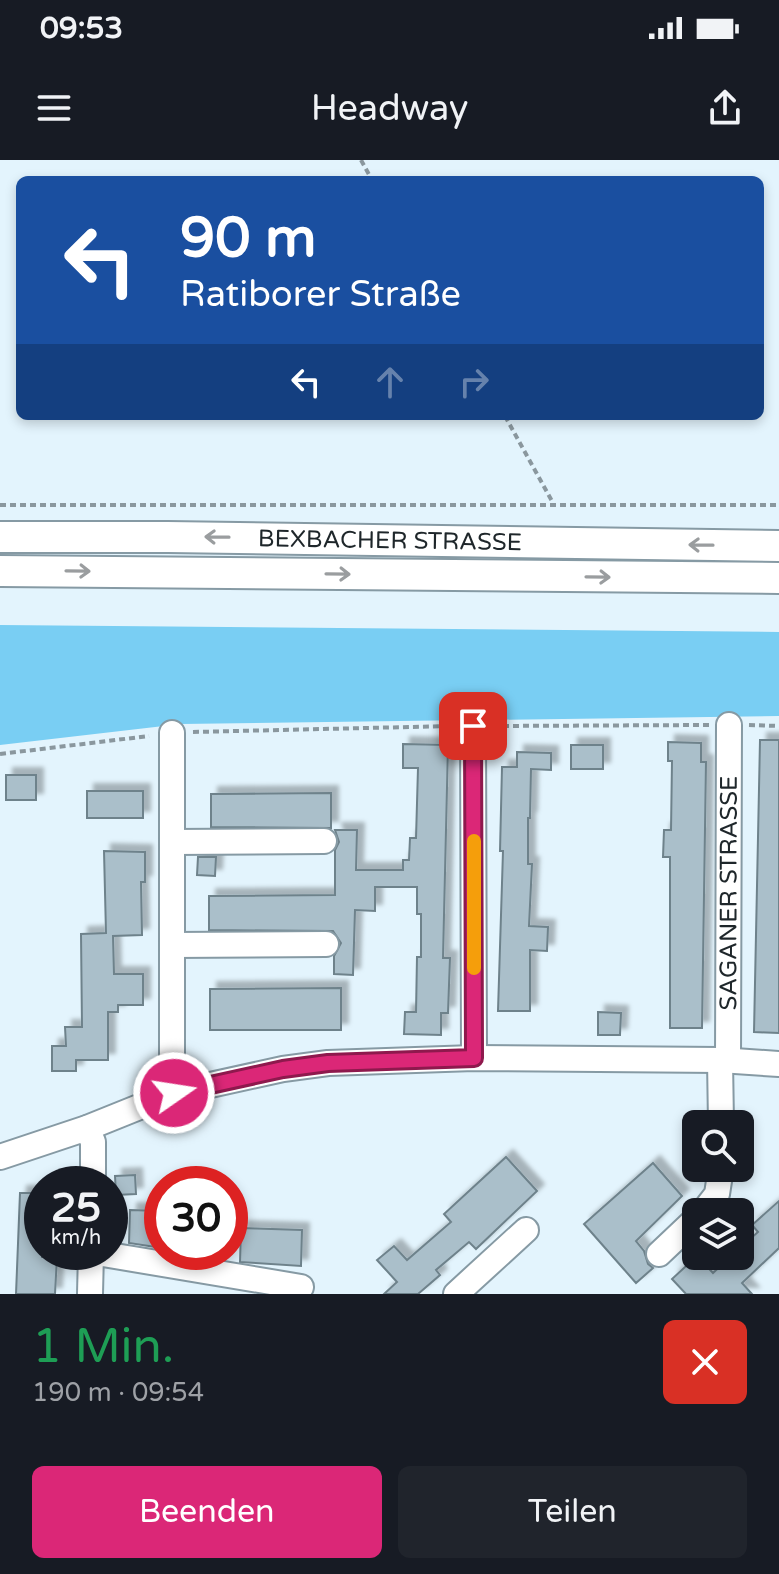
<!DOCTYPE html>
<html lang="de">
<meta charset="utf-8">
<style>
:root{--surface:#171b24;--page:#20242c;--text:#f1f3f6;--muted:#9ea1a6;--accent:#db2777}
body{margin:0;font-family:"Varela Round",sans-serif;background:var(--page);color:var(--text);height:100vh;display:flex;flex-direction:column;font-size:30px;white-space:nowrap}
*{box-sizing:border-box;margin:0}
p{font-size:26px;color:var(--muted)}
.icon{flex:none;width:44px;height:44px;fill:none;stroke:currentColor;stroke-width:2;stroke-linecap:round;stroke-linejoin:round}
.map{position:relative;height:1134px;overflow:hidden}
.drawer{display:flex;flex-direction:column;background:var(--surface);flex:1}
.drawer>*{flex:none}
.top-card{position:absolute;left:16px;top:16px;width:748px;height:244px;border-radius:12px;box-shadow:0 4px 12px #0003;background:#1a4fa0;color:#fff;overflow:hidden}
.buttons{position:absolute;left:682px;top:950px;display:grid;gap:16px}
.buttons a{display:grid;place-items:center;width:72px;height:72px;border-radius:12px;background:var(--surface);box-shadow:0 4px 12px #0003;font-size:40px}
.speed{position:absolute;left:24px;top:1006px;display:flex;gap:16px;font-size:40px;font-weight:700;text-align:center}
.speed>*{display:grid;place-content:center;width:104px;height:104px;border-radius:50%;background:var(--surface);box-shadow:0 4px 12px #0003;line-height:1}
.speed small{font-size:20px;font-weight:400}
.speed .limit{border:12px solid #d22;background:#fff;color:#111}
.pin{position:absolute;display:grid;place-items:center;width:68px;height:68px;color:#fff;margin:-34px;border-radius:16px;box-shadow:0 4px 12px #0006}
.me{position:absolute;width:88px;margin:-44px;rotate:77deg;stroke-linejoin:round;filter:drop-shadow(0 0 6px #0008)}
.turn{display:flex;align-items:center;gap:28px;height:168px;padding:0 32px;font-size:36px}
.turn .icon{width:104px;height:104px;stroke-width:2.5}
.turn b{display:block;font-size:56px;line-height:68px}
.lanes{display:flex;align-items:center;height:76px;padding:0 32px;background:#0003;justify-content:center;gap:40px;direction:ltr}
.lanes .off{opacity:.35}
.round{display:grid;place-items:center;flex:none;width:84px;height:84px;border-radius:12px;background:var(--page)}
.headline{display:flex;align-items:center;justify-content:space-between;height:136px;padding:0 32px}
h1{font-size:48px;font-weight:600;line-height:60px;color:#1e9e55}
.action{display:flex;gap:16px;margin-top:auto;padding:16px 32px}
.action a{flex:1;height:92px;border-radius:12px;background:var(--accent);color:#fff;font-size:32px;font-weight:600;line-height:92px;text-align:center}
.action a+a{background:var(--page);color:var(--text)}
.status{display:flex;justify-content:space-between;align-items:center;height:56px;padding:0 40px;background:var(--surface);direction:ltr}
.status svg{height:22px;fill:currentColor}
header{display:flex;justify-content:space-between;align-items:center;height:104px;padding:0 32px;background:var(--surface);font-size:36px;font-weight:600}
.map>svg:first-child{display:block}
.green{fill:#79cef3}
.building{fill:#aabfca;stroke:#6e828b;stroke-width:2;filter:url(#shadow)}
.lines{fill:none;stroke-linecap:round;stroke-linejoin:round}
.minor-casing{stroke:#869aa4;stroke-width:28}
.major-casing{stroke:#869aa4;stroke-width:34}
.path{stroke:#8a979e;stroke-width:4;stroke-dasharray:6 4;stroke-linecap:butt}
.minor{stroke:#fff;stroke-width:24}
.major{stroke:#fff;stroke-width:30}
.oneway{stroke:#9a9d9f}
.route-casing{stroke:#8e194d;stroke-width:20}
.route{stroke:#db2777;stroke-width:14}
.slow{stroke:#f59e0b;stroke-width:14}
.labels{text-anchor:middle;stroke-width:8;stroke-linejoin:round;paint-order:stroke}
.street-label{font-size:24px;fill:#1e262a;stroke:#e3f4fd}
</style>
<div class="status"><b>09:53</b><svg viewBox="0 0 49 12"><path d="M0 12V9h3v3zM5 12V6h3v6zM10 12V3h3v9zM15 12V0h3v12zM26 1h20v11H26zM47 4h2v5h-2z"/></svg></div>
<header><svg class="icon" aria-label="menu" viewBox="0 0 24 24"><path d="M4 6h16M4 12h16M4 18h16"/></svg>Headway<svg class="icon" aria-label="share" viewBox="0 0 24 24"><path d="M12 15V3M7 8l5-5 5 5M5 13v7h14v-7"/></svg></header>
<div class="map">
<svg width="779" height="1134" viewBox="0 0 779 1134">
<defs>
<filter id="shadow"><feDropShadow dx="7" dy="-7" stdDeviation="2" flood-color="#0004"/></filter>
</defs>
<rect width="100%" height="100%" fill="#e3f4fd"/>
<polygon class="green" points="0,465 779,472 779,556 181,564 0,585"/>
<g class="building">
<polygon points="760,580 779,580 779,873 754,872"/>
<polygon points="668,582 701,583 701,602 706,602 702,868 670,868 670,697 663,697 664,670 671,670 672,601 668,601"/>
<polygon points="403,584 448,585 443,798 450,798 449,825 448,853 441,853 441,875 404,874 405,852 416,852 417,797 421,797 421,754 417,754 417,727 375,727 375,751 355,750 353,815 334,814 334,796 341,783 333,771 209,770 209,736 335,735 335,690 339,682 335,670 357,670 356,710 403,710 403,700 409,700 410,678 416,678 418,608 403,608"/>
<rect x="571" y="585" width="32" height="24"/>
<polygon points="517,592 551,593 551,610 531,609 530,658 528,658 528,704 532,704 529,766 548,767 547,791 530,790 530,851 498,851 503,691 500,691 502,607 517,607"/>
<rect x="6" y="615" width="30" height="25"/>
<rect x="87" y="631" width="56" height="27"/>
<polygon points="331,633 331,668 211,667 211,634"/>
<polygon points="104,691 145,692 145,722 141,722 142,775 113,776 114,814 143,814 143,845 118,845 118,852 108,852 108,900 76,900 76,911 52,911 52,886 66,886 65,867 82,867 81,774 106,773"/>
<polygon points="198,697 216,697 215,716 197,715"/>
<polygon points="341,828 341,870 210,870 210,829"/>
<polygon points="598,852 621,853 620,875 598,875"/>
<polygon points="506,997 537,1031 476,1089 469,1082 436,1110 440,1115 418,1134 384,1134 397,1122 377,1100 394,1086 407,1100 451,1062 444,1054"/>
<polygon points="653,1003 682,1036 636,1081 644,1091 648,1104 653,1108 636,1123 584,1064"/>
<polygon points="135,1015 136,1034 116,1035 115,1016"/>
<polygon points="20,1033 42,1033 42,1097 57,1097 55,1134 16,1134"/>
<polygon points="779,1041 779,1088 742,1123 752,1134 686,1134 672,1119 697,1096 713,1113 731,1096 740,1096 740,1088 758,1072 752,1065"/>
<polygon points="130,1050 162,1051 162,1088 129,1083"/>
<polygon points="241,1068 302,1070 301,1106 240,1102"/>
</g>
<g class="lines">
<g class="minor-casing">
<g id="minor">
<polyline points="473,566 474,898"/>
<polyline points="172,573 172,894 174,933"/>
<polyline points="172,682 324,681"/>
<polyline points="172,785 326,784"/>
<polyline points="720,900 721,964"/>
<path id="s1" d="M728,901L729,565"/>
<polyline points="87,968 93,982 93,1024"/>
<polyline points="0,997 87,968 174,933 283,909 328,903 474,898 720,900 779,904"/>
<polyline points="703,1052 717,1034 721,1008"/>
<polyline points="659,1094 696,1059"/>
<polyline points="90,1134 91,1092 301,1127"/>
<polyline points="456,1134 526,1070"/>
</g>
</g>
<g class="major-casing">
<g id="major">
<path id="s2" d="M0,377H168L779,386"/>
<polyline points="0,411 779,418"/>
</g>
</g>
<g class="path">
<polyline points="361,0 372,20"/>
<polyline points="505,256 553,343"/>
<polyline points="0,345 779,345"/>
<polyline points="749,565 779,566"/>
<polyline points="493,566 709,565"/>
<polyline points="193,572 453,566"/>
<polyline points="0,594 149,576"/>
</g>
<use href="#minor" class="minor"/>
<use href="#major" class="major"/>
</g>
<defs><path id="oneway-shaft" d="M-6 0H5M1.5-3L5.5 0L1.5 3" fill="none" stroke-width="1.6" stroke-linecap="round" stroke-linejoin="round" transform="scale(2)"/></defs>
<g class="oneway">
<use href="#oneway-shaft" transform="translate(217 377) rotate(-179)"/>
<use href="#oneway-shaft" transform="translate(701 385) rotate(-179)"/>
<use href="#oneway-shaft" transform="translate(78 411) rotate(1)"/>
<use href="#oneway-shaft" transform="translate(338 414) rotate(1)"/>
<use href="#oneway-shaft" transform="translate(598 417) rotate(1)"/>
</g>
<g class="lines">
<g class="route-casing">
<polyline id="route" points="174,933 283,909 328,903 474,898 473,566"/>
</g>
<use href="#route" class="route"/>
<polyline class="slow" points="474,681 474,808"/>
</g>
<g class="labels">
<g class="street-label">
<text dy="8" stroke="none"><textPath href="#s2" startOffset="390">BEXBACHER STRASSE</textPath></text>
<text dy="8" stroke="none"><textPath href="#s1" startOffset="168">SAGANER STRASSE</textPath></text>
</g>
</g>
</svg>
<div class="buttons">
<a><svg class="icon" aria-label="search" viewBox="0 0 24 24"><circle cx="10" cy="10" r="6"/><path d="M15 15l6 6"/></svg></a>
<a><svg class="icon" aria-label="layers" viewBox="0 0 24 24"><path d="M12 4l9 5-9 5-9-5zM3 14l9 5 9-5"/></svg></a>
</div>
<div class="speed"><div>25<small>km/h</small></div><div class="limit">30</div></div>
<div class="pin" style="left:473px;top:566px;background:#d93025"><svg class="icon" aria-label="arrive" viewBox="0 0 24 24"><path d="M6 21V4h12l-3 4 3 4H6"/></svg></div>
<svg class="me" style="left:174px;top:933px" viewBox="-20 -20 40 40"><circle r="17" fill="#db2777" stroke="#fff" stroke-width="3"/><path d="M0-11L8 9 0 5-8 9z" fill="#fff"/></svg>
<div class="top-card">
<div class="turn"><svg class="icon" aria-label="left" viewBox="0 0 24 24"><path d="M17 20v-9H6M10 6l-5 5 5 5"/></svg><div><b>90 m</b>Ratiborer Straße</div></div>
<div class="lanes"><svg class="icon" aria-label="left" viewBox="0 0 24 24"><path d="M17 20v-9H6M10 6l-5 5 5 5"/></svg><svg class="icon off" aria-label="ahead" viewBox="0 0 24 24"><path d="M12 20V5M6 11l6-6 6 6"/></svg><svg class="icon off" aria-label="right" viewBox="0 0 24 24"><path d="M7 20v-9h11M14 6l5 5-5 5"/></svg></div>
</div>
</div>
<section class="drawer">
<div class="headline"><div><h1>1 Min.</h1><p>190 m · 09:54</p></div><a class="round" style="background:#d93025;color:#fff"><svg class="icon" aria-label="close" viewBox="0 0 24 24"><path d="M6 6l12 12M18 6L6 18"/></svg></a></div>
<div class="action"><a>Beenden</a><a>Teilen</a></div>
</section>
